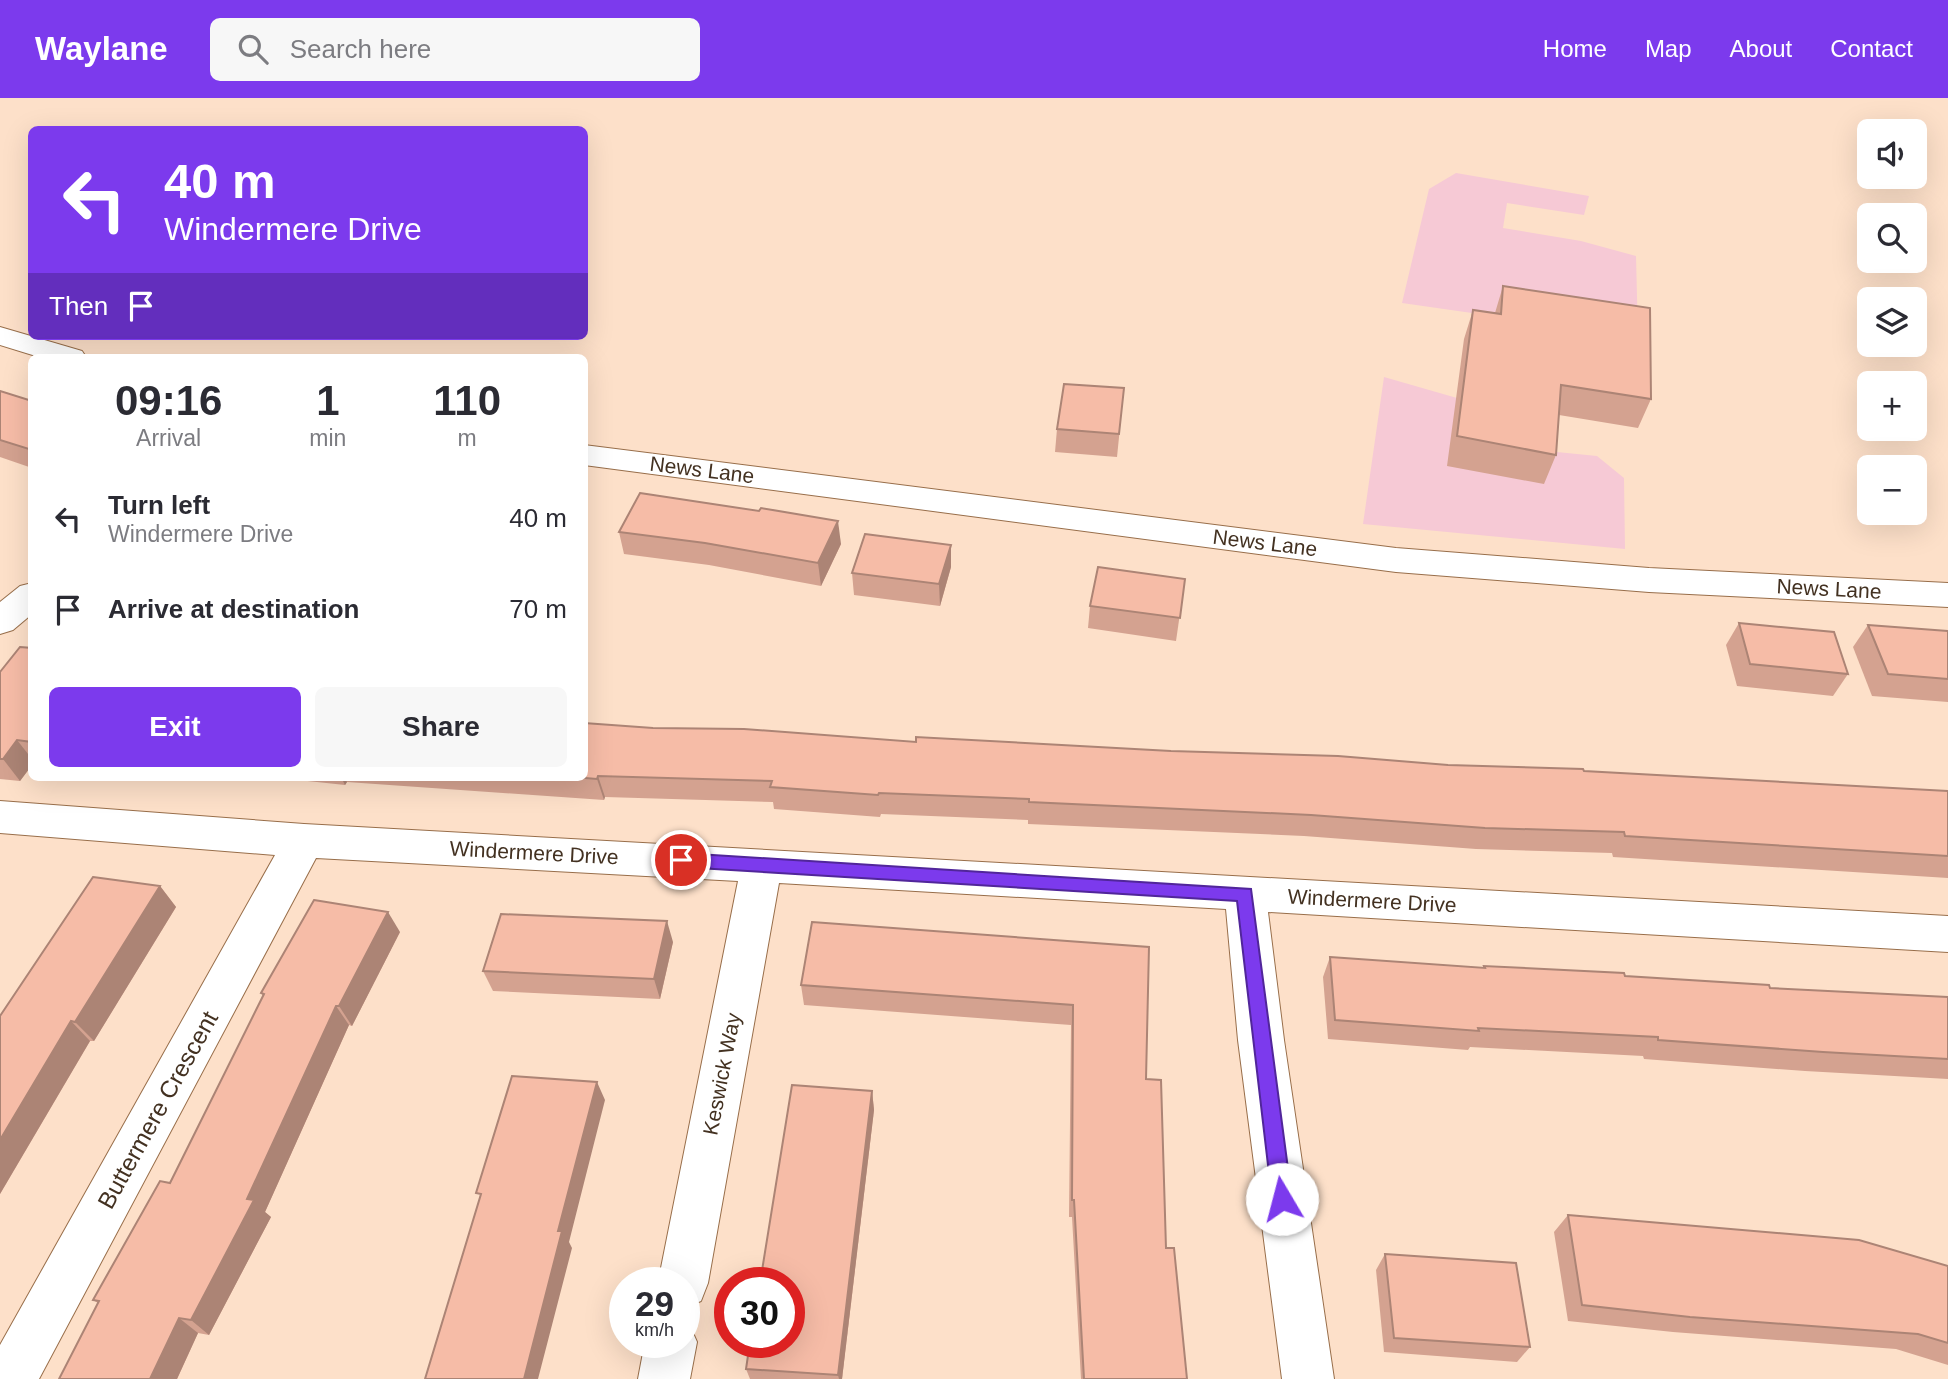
<!DOCTYPE html>
<meta charset="utf-8">
<style>
:root{--surface:#fff;--page:#f7f7f7;--text:#2b2b33;--muted:#7c7c81;--accent:#7c3aed}
body{margin:0;font-family:Arial,sans-serif;background:var(--page);color:var(--text);height:100vh;display:flex;flex-direction:column;font-size:26px;white-space:nowrap}
*{box-sizing:border-box;margin:0}
p{font-size:23px;color:var(--muted)}
.icon{flex:none;width:38px;height:38px;fill:none;stroke:currentColor;stroke-width:2;stroke-linecap:round;stroke-linejoin:round}
.map{position:relative;flex:1;overflow:hidden}
.sheet{position:absolute;left:28px;top:256px;width:560px;height:427px;display:flex;flex-direction:column;background:var(--surface);border-radius:10px;box-shadow:0 7px 28px #0002}
.sheet>*{flex:none}
.guide{position:absolute;left:28px;top:28px;width:560px;height:214px;border-radius:10px;box-shadow:0 7px 28px #0002;background:#7c3aed;color:#fff;overflow:hidden}
.buttons{position:absolute;left:1857px;top:21px;display:grid;gap:14px}
.buttons a{display:grid;place-items:center;width:70px;height:70px;border-radius:10px;background:var(--surface);box-shadow:0 7px 28px #0002;font-size:35px}
.speed{position:absolute;left:609px;top:1169px;display:flex;gap:14px;font-size:35px;font-weight:700;text-align:center}
.speed>*{display:grid;place-content:center;width:91px;height:91px;border-radius:50%;background:var(--surface);box-shadow:0 7px 28px #0002;line-height:1}
.speed small{font-size:18px;font-weight:400}
.speed .limit{border:10px solid #d22;background:#fff;color:#111}
.pin{position:absolute;display:grid;place-items:center;width:60px;height:60px;color:#fff;margin:-30px;border:4px solid #fff;border-radius:50%;box-shadow:0 2px 7px #0007}
.me{position:absolute;width:77px;margin:-38px;rotate:352deg;stroke-linejoin:round;filter:drop-shadow(0 0 5px #0008)}
.turn{display:flex;align-items:center;gap:24px;height:147px;padding:0 21px;font-size:32px}
.turn .icon{width:91px;height:91px;stroke-width:2.5}
.turn b{display:block;font-size:49px;line-height:60px}
.then{display:flex;align-items:center;height:66px;padding:0 21px;background:#0003;gap:14px;font-size:26px}
.eta{display:flex;justify-content:space-evenly;align-items:center;height:119px;text-align:center}
.eta b{font-size:42px;font-weight:700;line-height:49px}
.primary-button{display:flex;gap:14px;margin-top:auto;padding:14px 21px}
.primary-button a{flex:1;height:80px;border-radius:10px;background:var(--accent);color:#fff;font-size:28px;font-weight:700;line-height:80px;text-align:center}
.primary-button a+a{background:var(--page);color:var(--text)}
ul{padding:0;list-style:none}
li{display:flex;align-items:center;gap:21px;height:91px;padding:0 21px}
li div{flex:1}
li b{display:block;font-size:26px}
li em{font-style:normal}
header{display:flex;align-items:center;gap:42px;box-sizing:border-box;height:98px;padding:0 35px;background:var(--accent);color:#fff}
header strong{font-size:33px}
nav{display:flex;gap:38px;margin-inline-start:auto;font-size:24px}
.search{width:490px;height:63px;background:var(--page);display:flex;align-items:center;gap:18px;box-sizing:border-box;padding:0 24px;border-radius:10px;color:var(--muted);font-size:26px}
.map>svg:first-child{display:block}
.green{fill:#f6c9d5}
.lines{fill:none;stroke-linecap:round;stroke-linejoin:round}
.street-casing{stroke:#986e4a;stroke-width:2}
.secondary-casing{stroke:#986e4a;stroke-width:2}
.street{fill:#fff;fill-rule:evenodd}
.secondary{fill:#fff;fill-rule:evenodd}
.wall{fill:#d4a290}
.shaded-wall{fill:#ac8475}
.building{fill:#f6bca7;stroke:#ac8475;stroke-width:2}
.route{fill:#7c3aed;stroke:#51269a;stroke-width:2}
.labels{text-anchor:middle;stroke-width:5;stroke-linejoin:round;paint-order:stroke}
.street-label{font-size:21px;fill:#433121;stroke:#fff}
.near-street-label{font-size:24px;fill:#433121;stroke:#fff}
</style>
<header>
<strong>Waylane</strong>
<div class="search"><svg class="icon" aria-label="search" viewBox="0 0 24 24"><circle cx="10" cy="10" r="6"/><path d="M15 15l6 6"/></svg>Search here</div>
<nav><a>Home</a><a>Map</a><a>About</a><a>Contact</a></nav>
</header>
<div class="map">
<svg width="1948" height="1281" viewBox="0 0 1948 1281">
<rect width="100%" height="100%" fill="#fde0c9"/>
<g class="green">
<polygon points="1456,75 1589,98 1584,117 1507,105 1503,130 1581,143 1636,158 1638,239 1402,205 1429,91"/>
<polygon points="1384,279 1457,300 1547,353 1597,358 1624,380 1625,451 1363,426"/>
</g>
<g class="lines">
<g class="street-casing">
<g id="street">
<polygon points="0,703 304,726 1948,818 1948,854 1268,814 1284,942 1334,1281 1282,1281 1238,942 1226,811 779,785 708,1185 701,1203 684,1210 684,1185 658,1185 738,783 316,760 39,1281 0,1281 0,1247 275,757 0,735"/>
<polygon points="684,1224 689,1226 697,1244 690,1281 638,1281 645,1244 684,1244"/>
</g>
</g>
<g class="secondary-casing">
<g id="secondary">
<polygon points="0,229 82,253 86,259 39,259 0,247"/>
<polygon points="584,347 1396,450 1649,470 1948,485 1948,509 1649,494 1396,474 584,367"/>
<polygon points="32,485 32,516 13,532 0,536 0,504 20,488"/>
</g>
</g>
<use href="#street" class="street"/>
<use href="#secondary" class="secondary"/>
</g>
<g class="wall">
<polygon points="1503,188 1651,301 1638,330 1559,317 1556,357 1544,386 1447,368 1464,241 1473,212 1495,215"/>
<polygon points="1124,290 1117,359 1055,354 1057,331"/>
<polygon points="0,293 32,303 32,370 0,359"/>
<polygon points="619,434 841,446 821,488 709,467 624,456"/>
<polygon points="951,469 940,508 854,497 852,475"/>
<polygon points="1185,481 1176,543 1088,530 1090,508"/>
<polygon points="1739,525 1848,576 1833,598 1737,588 1726,547"/>
<polygon points="1868,527 1948,533 1948,604 1872,598 1853,549"/>
<polygon points="32,550 32,667 20,683 0,681 0,574"/>
<polygon points="653,630 916,644 1584,673 1948,693 1948,780 1613,759 1612,755 1476,751 1304,738 1028,726 1028,722 881,716 880,719 774,711 773,704 605,699 604,702 347,684 345,687 270,679 584,679"/>
<polygon points="188,679 213,679 212,681"/>
<polygon points="160,788 176,809 94,943 90,943 0,1096 0,918"/>
<polygon points="400,834 352,928 349,927 265,1114 271,1119 209,1237 198,1235 177,1281 59,1281 98,1205 93,1202 170,1085 263,898 261,895"/>
<polygon points="673,844 660,901 493,893 483,873"/>
<polygon points="1149,849 1146,981 1166,1150 1187,1281 1081,1281 1072,1119 1069,1119 1071,927 804,907 801,887"/>
<polygon points="1330,859 1483,870 1484,868 1770,890 1948,899 1948,981 1805,973 1644,961 1643,958 1470,949 1468,952 1328,941 1323,879"/>
<polygon points="872,993 874,1012 842,1281 750,1281 746,1271"/>
<polygon points="1568,1117 1948,1168 1948,1267 1896,1251 1673,1234 1568,1223 1554,1134"/>
<polygon points="1385,1156 1530,1249 1517,1264 1384,1254 1376,1172"/>
</g>
<g class="shaded-wall">
<polygon points="838,423 841,446 821,488 818,465"/>
<polygon points="951,447 951,469 940,508 939,486"/>
<polygon points="17,642 32,661 32,667 20,683 3,661"/>
<polygon points="598,678 605,699 604,702 597,681"/>
<polygon points="341,679 344,679 347,684 345,687"/>
<polygon points="160,788 176,809 94,943 75,924"/>
<polygon points="388,814 400,834 352,928 339,908"/>
<polygon points="667,823 673,844 660,901 654,881"/>
<polygon points="336,908 349,927 265,1114 271,1119 209,1237 191,1222"/>
<polygon points="71,923 90,943 0,1096 0,1042"/>
<polygon points="597,984 605,1002 569,1144 572,1150 538,1281 524,1281 558,1133"/>
<polygon points="872,993 874,1012 842,1281 839,1281 838,1277"/>
<polygon points="179,1220 198,1235 177,1281 150,1281"/>
</g>
<g class="building">
<polygon points="1503,188 1650,210 1651,301 1561,287 1556,357 1457,338 1473,212 1501,216"/>
<polygon points="1064,286 1124,290 1119,336 1057,331"/>
<polygon points="0,293 32,303 32,352 0,342"/>
<polygon points="640,395 759,413 761,410 838,423 818,465 705,445 619,434"/>
<polygon points="865,436 951,447 939,486 852,475"/>
<polygon points="1098,469 1185,481 1180,520 1090,508"/>
<polygon points="1739,525 1834,534 1848,576 1750,566"/>
<polygon points="1868,527 1948,533 1948,581 1888,576"/>
<polygon points="20,549 32,550 32,644 17,642 3,661 0,661 0,574"/>
<polygon points="584,625 653,630 744,631 916,644 916,639 1171,653 1338,658 1448,667 1583,671 1584,673 1948,693 1948,758 1625,738 1624,734 1485,730 1311,717 1029,704 1029,701 879,695 878,697 770,689 772,683 598,678 597,681 573,679 584,679"/>
<polygon points="93,779 160,788 75,924 71,923 0,1042 0,918"/>
<polygon points="314,802 388,814 339,908 336,908 247,1101 254,1102 191,1222 179,1220 150,1281 59,1281 99,1203 93,1202 160,1083 170,1085 264,896 261,895"/>
<polygon points="501,816 667,823 654,881 483,873"/>
<polygon points="812,824 1149,849 1146,981 1161,982 1166,1150 1174,1150 1187,1281 1084,1281 1074,1102 1072,1102 1073,907 801,887"/>
<polygon points="1330,859 1485,870 1484,868 1624,875 1625,878 1769,887 1770,890 1948,899 1948,961 1823,954 1658,942 1658,939 1478,930 1479,933 1335,922"/>
<polygon points="512,978 597,984 558,1133 562,1133 524,1281 425,1281 481,1096 476,1095"/>
<polygon points="792,987 872,993 838,1277 746,1271 750,1244 789,1244 789,1185 760,1185"/>
<polygon points="1568,1117 1859,1142 1948,1168 1948,1245 1918,1236 1690,1219 1582,1207"/>
<polygon points="1385,1156 1516,1165 1530,1249 1394,1240"/>
</g>
<polygon class="route" points="681,755 1251,791 1292,1101 1290,1108 1282,1111 1275,1108 1272,1101 1237,803 681,769 675,767 673,762 675,757"/>
<g class="labels">
<g class="street-label">
<text transform="translate(702 372) rotate(7)" y="7">News Lane</text>
<text transform="translate(1265 445) rotate(7)" y="7">News Lane</text>
<text transform="translate(1829 491) rotate(3)" y="7">News Lane</text>
<text transform="translate(534 755) rotate(3)" y="7">Windermere Drive</text>
<text transform="translate(1372 803) rotate(3)" y="7">Windermere Drive</text>
<text transform="translate(722 976) rotate(-79)" y="7">Keswick Way</text>
</g>
<g class="near-street-label">
<text transform="translate(158 1012) rotate(-61)" y="8">Buttermere Crescent</text>
</g>
</g>
</svg>
<div class="buttons">
<a><svg class="icon" aria-label="sound" viewBox="0 0 24 24"><path d="M4 9h4l5-4v14l-5-4H4zM17 9q2 3 0 6"/></svg></a>
<a><svg class="icon" aria-label="search" viewBox="0 0 24 24"><circle cx="10" cy="10" r="6"/><path d="M15 15l6 6"/></svg></a>
<a><svg class="icon" aria-label="layers" viewBox="0 0 24 24"><path d="M12 4l9 5-9 5-9-5zM3 14l9 5 9-5"/></svg></a>
<a>+</a>
<a>−</a>
</div>
<div class="speed"><div>29<small>km/h</small></div><div class="limit">30</div></div>
<div class="pin" style="left:681px;top:762px;background:#d93025"><svg class="icon" aria-label="arrive" viewBox="0 0 24 24"><path d="M6 21V4h12l-3 4 3 4H6"/></svg></div>
<svg class="me" style="left:1282px;top:1101px" viewBox="-20 -20 40 40"><circle r="19" fill="#fff"/><path d="M0-13L10 11 0 6-10 11z" fill="#7c3aed"/></svg>
<div class="guide">
<div class="turn"><svg class="icon" aria-label="left" viewBox="0 0 24 24"><path d="M17 20v-9H6M10 6l-5 5 5 5"/></svg><div><b>40 m</b>Windermere Drive</div></div>
<div class="then">Then<svg class="icon" aria-label="arrive" viewBox="0 0 24 24"><path d="M6 21V4h12l-3 4 3 4H6"/></svg></div>
</div>
<section class="sheet">
<div class="eta">
<div><b>09:16</b><p>Arrival</p></div>
<div><b>1</b><p>min</p></div>
<div><b>110</b><p>m</p></div>
</div>
<ul>
<li><svg class="icon" aria-label="left" viewBox="0 0 24 24"><path d="M17 20v-9H6M10 6l-5 5 5 5"/></svg><div><b>Turn left</b><p>Windermere Drive</p></div><em>40 m</em></li>
<li><svg class="icon" aria-label="arrive" viewBox="0 0 24 24"><path d="M6 21V4h12l-3 4 3 4H6"/></svg><div><b>Arrive at destination</b></div><em>70 m</em></li>
</ul>
<div class="primary-button"><a>Exit</a><a>Share</a></div>
</section>
</div>
